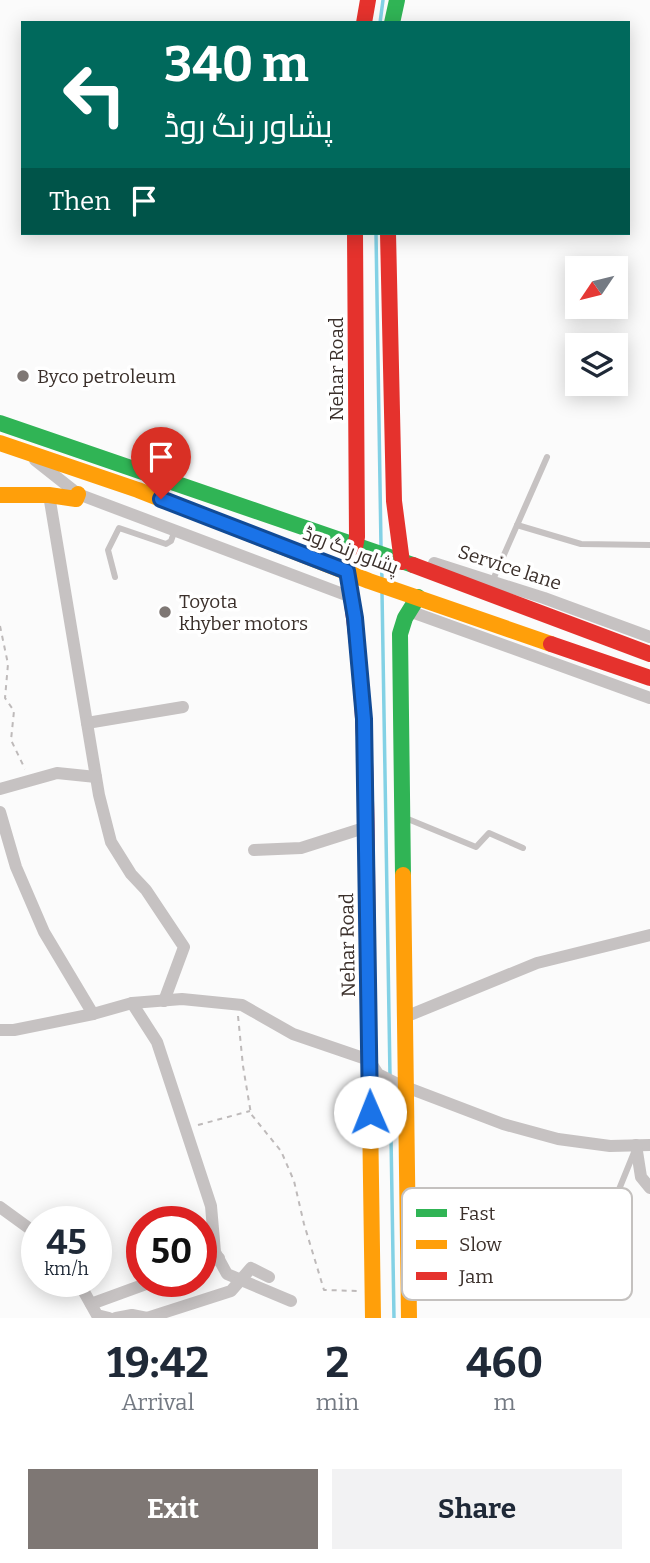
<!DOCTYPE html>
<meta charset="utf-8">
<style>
:root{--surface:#fff;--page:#f2f2f3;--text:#1f2937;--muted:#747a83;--accent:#7e7774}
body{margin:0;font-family:Bitter,Cairo,serif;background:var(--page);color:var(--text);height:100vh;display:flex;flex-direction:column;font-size:26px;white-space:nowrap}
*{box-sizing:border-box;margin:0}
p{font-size:23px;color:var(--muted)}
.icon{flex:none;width:38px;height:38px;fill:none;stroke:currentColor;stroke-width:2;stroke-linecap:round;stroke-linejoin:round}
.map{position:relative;height:1318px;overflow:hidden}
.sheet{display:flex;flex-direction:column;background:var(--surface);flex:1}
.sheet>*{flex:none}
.banner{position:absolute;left:21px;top:21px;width:609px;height:214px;border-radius:0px;box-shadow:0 4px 18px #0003;background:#00695c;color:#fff;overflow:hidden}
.needle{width:46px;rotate:235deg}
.buttons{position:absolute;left:565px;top:256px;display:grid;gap:14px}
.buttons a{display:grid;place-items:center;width:63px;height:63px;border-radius:0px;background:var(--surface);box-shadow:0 4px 18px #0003;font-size:35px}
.speed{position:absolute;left:21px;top:1206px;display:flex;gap:14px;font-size:35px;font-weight:700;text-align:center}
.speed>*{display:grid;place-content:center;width:91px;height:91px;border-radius:50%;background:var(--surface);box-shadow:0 4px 18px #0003;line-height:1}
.speed small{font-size:18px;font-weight:400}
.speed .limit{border:10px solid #d22;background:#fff;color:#111}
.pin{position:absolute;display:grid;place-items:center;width:60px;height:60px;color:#fff;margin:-72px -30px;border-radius:50% 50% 50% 0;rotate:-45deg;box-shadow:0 0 7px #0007}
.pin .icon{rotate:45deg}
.me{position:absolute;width:77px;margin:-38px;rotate:359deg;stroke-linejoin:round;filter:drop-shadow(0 0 5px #0008)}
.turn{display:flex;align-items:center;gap:24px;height:147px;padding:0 28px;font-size:32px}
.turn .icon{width:91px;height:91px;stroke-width:2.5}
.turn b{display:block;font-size:49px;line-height:60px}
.then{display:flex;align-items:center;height:66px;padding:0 28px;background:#0003;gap:14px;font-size:26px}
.eta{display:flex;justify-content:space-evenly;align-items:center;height:119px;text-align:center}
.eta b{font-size:42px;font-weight:700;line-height:49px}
.cta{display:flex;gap:14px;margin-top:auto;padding:14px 28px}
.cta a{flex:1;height:80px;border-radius:0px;background:var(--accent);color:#fff;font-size:28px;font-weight:700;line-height:80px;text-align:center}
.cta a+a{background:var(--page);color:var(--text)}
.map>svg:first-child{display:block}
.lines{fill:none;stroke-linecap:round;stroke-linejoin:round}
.stream{stroke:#83d1e5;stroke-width:3.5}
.path{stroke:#bebaba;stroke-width:2;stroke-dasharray:5 5;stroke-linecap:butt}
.lane{stroke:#c6c2c2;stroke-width:6}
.street{stroke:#c6c2c2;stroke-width:12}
.fast{stroke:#30b455;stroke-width:16}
.slow{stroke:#ff9f0a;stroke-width:16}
.jam{stroke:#e5322d;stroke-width:16}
.route-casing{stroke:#114b97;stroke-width:18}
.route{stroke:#1a73e8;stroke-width:12}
.poi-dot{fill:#7e7774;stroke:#fff;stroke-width:2.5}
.labels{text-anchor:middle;stroke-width:7;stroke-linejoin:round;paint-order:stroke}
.street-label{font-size:19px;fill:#3b302b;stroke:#fff}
.poi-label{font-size:19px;fill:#3b302b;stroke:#fff;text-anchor:start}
.key{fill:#fff;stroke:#c4c1bf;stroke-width:2}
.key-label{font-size:19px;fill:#3b302b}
</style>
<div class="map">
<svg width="650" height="1318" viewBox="0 0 650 1318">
<rect width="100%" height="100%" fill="#fbfbfb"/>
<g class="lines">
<g class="stream">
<polyline points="380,23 383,0"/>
<polyline points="376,233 381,546"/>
<polyline points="381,560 382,577"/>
<polyline points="382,592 394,1318"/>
</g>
<g class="path">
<polyline points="0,626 8,664 5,698 14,711 11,740 25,769"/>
<polyline points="238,1016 243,1066 251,1114 281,1151 294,1181 304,1224 324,1290 358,1291"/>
<polyline points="198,1125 250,1111"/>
</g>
<g class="lane">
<polyline points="517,525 581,544 650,545"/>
<polyline points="115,577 108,550 119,528 166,544 171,541 175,530"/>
<polyline points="492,582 547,457"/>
<polyline points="403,817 476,847 489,833 523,848"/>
<polyline points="410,1291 456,1281 465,1266 568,1233 609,1214 635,1150"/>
</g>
<g class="street">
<polyline points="35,460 78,494 351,597"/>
<polyline points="49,495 99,795 111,842 131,874 146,890 184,947 164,1001"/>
<polyline points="434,563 544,598 650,637"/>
<polyline points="409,611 650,698"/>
<polyline points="87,723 183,707"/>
<polyline points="0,789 57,773 96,777"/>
<polyline points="0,812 16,867 44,932 93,1014"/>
<polyline points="254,850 301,848 364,828"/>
<polyline points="132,1003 157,1042 211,1206 215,1252 227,1274 291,1301"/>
<polyline points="405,1017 537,963 650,935"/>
<polyline points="0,1030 14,1030 93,1014 132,1003 182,999 242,1005 293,1034 369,1060 378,1074 398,1084 503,1124 558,1139 610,1146 650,1145"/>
<polyline points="636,1145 641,1177 650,1188"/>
<polyline points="0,1207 37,1234"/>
<polyline points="201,1264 219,1258"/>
<polyline points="78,1281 97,1315 109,1318"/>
<polyline points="91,1304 154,1281"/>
<polyline points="116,1318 132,1315 147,1318"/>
<polyline points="147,1318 231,1291 251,1268 269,1277"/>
</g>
<g class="fast">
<polyline points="392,23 397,0"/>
<polyline points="0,423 413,565"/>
<polyline points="403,875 400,634 405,618 418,597"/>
</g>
<g class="slow">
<polyline points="0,443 138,490 369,581 551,644"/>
<polyline points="0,495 49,495 76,499 78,494"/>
<polyline points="403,875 409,1318"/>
<polyline points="368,975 373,1318"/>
</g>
<g class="jam">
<polyline points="364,23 368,0"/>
<polyline points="355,233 357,537 355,547"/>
<polyline points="388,233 394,501 402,562"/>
<polyline points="413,565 650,654"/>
<path d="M347,571C370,704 366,840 368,975"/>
<polyline points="551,644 650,678"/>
</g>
</g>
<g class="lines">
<g class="route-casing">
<polyline id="route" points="161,499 347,571 355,618 364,719 370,1112"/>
</g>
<use href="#route" class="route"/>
</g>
<g class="poi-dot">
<circle cx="23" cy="376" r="7"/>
<circle cx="165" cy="612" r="7"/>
</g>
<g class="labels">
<g class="street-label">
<text transform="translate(336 369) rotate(-90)" y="7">Nehar Road</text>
<text transform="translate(351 550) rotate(21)" y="7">پشاور رنگ روڈ</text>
<text transform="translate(510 567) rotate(18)" y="7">Service lane</text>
<text transform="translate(347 945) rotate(-91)" y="7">Nehar Road</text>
</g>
<g class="poi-label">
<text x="37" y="383">Byco petroleum</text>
<text x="179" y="608">Toyota<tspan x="179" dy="22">khyber motors</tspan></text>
</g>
</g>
<rect x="402" y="1188" width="230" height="112" rx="10" class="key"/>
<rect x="416" y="1209" width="31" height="8" fill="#30b455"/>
<rect x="416" y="1240" width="31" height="9" fill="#ff9f0a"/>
<rect x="416" y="1272" width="31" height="8" fill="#e5322d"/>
<g class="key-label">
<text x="459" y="1220">Fast</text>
<text x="459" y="1251">Slow</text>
<text x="459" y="1283">Jam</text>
</g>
</svg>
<div class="buttons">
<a><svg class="needle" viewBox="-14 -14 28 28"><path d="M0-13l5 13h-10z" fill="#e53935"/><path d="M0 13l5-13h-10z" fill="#747a83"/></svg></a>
<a><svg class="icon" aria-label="layers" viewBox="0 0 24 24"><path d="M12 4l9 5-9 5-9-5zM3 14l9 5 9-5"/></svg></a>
</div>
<div class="speed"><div>45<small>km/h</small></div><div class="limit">50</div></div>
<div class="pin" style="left:161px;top:499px;background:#d93025"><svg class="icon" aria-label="arrive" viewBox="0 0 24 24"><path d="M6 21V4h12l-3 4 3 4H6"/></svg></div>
<svg class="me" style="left:370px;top:1112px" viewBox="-20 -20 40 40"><circle r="19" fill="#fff"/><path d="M0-13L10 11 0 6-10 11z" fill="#1a73e8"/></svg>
<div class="banner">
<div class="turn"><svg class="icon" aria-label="left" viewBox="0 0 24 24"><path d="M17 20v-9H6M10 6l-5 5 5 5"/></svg><div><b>340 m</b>پشاور رنگ روڈ</div></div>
<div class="then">Then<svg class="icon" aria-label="arrive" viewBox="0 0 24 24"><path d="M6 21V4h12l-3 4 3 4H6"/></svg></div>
</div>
</div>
<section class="sheet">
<div class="eta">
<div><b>19:42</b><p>Arrival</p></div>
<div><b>2</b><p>min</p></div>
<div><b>460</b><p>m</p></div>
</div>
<div class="cta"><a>Exit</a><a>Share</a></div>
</section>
